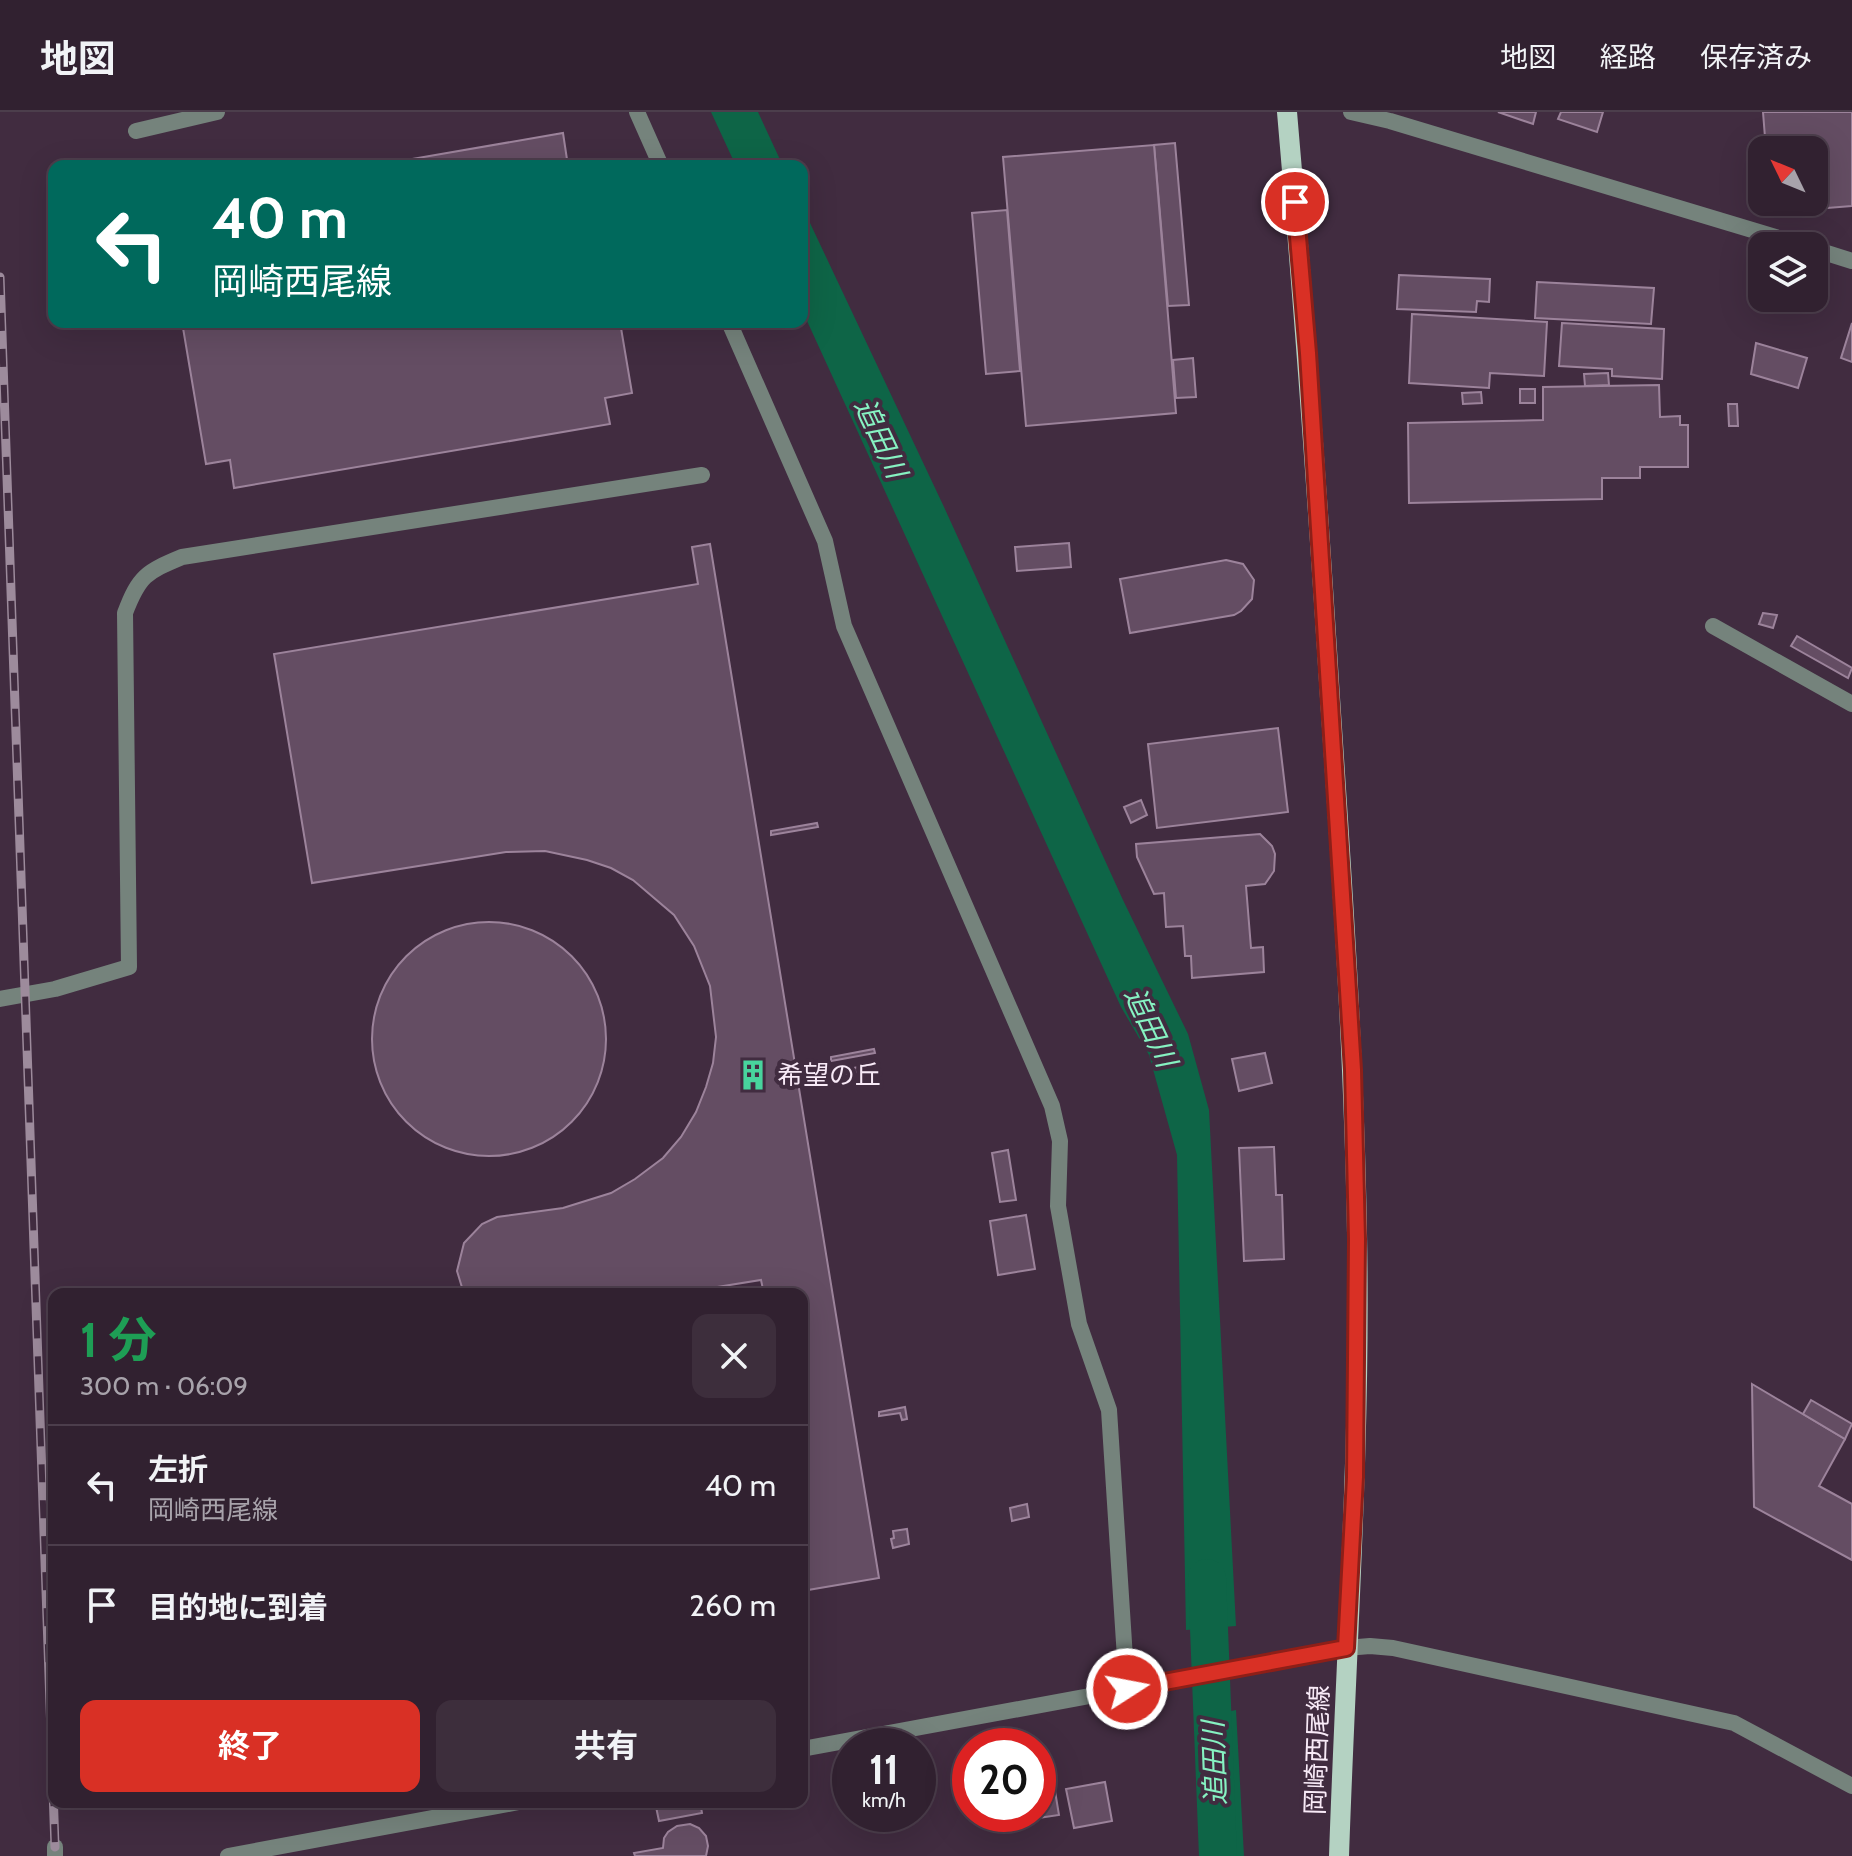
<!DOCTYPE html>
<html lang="ja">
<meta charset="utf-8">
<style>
:root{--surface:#312130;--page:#3d2e3c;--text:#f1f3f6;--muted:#a8a3ab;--line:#4c3e4c;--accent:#d93025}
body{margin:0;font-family:Cabin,"Noto Sans JP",sans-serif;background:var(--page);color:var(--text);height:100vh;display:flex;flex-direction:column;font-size:30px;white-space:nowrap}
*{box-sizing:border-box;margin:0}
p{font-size:26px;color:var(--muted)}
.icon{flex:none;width:44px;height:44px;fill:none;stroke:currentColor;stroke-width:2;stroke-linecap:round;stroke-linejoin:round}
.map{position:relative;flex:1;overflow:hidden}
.side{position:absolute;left:48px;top:1176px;width:760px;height:520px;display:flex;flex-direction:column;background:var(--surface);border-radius:16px;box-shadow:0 8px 32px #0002,0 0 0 2px var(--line)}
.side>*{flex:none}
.hud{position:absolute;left:48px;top:48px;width:760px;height:168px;border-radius:16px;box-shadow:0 8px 32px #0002,0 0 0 2px var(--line);background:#00695c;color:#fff;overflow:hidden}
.needle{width:52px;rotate:313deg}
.fabs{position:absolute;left:1748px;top:24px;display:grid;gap:16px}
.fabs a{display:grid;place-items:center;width:80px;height:80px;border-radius:16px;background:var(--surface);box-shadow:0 8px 32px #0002,0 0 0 2px var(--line);font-size:40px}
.speed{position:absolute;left:832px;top:1616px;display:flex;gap:16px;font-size:40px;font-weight:700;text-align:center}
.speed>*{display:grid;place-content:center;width:104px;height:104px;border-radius:50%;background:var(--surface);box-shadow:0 8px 32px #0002,0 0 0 2px var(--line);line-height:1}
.speed small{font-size:20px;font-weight:400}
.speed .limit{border:12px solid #d22;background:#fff;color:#111}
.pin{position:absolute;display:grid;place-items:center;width:68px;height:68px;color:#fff;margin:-34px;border:4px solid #fff;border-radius:50%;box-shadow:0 2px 8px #0007}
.me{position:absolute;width:88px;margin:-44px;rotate:79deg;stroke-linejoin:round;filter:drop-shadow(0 0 6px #0008)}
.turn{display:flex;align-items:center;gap:28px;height:168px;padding:0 32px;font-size:36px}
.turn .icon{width:104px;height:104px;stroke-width:2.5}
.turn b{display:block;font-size:56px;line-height:68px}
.round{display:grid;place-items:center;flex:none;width:84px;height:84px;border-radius:16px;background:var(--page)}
.overview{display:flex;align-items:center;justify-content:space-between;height:136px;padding:0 32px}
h1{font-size:48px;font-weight:700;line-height:60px;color:#1e9e55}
.action{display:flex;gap:16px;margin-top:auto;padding:16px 32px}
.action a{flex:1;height:92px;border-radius:16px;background:var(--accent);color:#fff;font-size:32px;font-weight:700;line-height:92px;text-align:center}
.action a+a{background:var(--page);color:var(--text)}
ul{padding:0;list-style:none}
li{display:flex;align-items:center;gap:24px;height:120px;padding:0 32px;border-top:2px solid var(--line)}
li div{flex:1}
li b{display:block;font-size:30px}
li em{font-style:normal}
header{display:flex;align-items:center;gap:48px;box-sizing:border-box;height:112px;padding:0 40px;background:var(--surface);border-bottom:2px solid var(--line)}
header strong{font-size:38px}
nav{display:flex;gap:44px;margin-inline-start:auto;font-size:28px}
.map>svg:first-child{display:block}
.water{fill:#0e6547}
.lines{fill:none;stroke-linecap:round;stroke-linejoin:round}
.canal{stroke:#0e6547;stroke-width:38}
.building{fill:#644d63;stroke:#9c839b;stroke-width:2}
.service{stroke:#75837c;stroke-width:16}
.minor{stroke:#75837c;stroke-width:16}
.tertiary{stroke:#75837c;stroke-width:16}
.primary{stroke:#b4d2c2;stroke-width:20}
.rail-casing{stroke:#9d8b9c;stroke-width:9}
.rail{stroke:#412c40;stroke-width:6;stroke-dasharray:18;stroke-linecap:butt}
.route-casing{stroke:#8d1f18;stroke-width:20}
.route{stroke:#d93025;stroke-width:14}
.labels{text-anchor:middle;stroke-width:8;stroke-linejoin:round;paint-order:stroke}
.poi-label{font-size:26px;fill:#f8eaf7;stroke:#412c40;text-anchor:start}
.street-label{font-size:26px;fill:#f8eaf7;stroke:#412c40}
.water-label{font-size:28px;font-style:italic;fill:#86f2c2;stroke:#412c40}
</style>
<header>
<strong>地図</strong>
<nav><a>地図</a><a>経路</a><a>保存済み</a></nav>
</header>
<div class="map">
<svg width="1852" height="1744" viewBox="0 0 1852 1744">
<rect width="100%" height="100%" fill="#412c40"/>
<g class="water">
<polygon points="711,0 758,0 783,54 736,54"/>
<polygon points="802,94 944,395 1123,788 1188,922 1209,998 1236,1514 1186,1518 1177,1043 1149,943 1121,895 802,198"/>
<polygon points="1236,1598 1244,1744 1204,1744 1194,1606"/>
</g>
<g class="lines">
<polyline class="canal" points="1207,1466 1218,1744"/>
</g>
<g class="building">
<polygon points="1498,0 1536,0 1533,12"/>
<polygon points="1561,0 1603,0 1597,20 1558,7"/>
<polygon points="1763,0 1852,0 1852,94 1827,96 1805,90 1814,90 1814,38 1766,38"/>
<polygon points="563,21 568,54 407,54 406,48"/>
<polygon points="1175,31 1189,193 1168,194 1154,33"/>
<polygon points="1154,33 1176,301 1026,314 1003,45"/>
<polygon points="1007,98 1020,259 986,262 972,101"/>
<polygon points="1399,163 1490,167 1489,190 1477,189 1476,200 1397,197"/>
<polygon points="1537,170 1654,176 1651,212 1535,206"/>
<polygon points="1412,202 1547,210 1544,264 1490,261 1489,276 1409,271"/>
<polygon points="182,210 620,210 632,281 605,286 610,312 234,376 230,348 206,352"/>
<polygon points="1562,211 1664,217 1662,267 1612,264 1612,257 1559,254"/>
<polygon points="1852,211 1852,250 1841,246"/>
<polygon points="1756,231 1807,246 1798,276 1751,262"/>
<polygon points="1193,246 1196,285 1176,286 1173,248"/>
<polygon points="1608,261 1609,273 1585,274 1584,262"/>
<polygon points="1659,273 1660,305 1680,304 1680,313 1688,313 1688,355 1640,355 1640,366 1602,366 1602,387 1409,391 1408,311 1543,308 1543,275"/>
<rect x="1520" y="277" width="15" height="14"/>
<polygon points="1481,280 1482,291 1463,292 1462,281"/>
<polygon points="1728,292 1737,292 1738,314 1729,314"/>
<polygon points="1069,431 1071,455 1017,459 1015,435"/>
<polygon points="710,432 879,1466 802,1479 802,1182 764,1182 761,1168 674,1182 464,1182 457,1159 464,1131 482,1112 497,1105 563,1096 611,1081 635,1067 663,1046 681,1025 696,1000 706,975 713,951 716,925 710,874 694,834 674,803 633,768 611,756 587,748 545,739 506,740 312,771 274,542 698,472 692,435"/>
<polygon points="1226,448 1243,452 1254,468 1252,487 1241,499 1234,503 1130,521 1120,467"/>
<polygon points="1763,501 1777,503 1773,516 1759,512"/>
<polygon points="1797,524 1852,556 1848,566 1791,534"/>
<polygon points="1278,616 1288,700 1157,716 1148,632"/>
<polygon points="1141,688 1147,703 1131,711 1124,695"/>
<polygon points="817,711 818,715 771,723 771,719"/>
<polygon points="1260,722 1272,734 1275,742 1274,759 1265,772 1246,774 1251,836 1263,835 1264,860 1192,866 1191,844 1185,844 1183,814 1166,815 1164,781 1154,782 1137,745 1136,732"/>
<circle cx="489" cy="927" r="117"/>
<polygon points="874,937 875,941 831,949 831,945"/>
<polygon points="1265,941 1272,971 1239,979 1232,947"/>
<polygon points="876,952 877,957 826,965 825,961"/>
<polygon points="1274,1035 1276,1083 1282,1083 1284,1147 1244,1149 1239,1036"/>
<polygon points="1008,1038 1016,1088 1000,1090 992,1041"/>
<polygon points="1026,1103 1035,1157 998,1163 990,1109"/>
<polygon points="1752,1272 1845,1327 1819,1374 1852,1392 1852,1448 1754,1395"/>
<polygon points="1811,1288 1852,1312 1845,1327 1803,1302"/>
<polygon points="905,1295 907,1307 902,1308 900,1301 879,1304 879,1300"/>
<polygon points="1027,1392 1029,1405 1012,1409 1010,1396"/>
<polygon points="907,1417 909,1432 893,1436 891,1427 894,1426 893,1419"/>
<polygon points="1105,1670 1112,1709 1074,1716 1066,1677"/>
<polygon points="1055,1679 1059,1703 1038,1706 1038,1681"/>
<polygon points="655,1690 700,1690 702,1701 659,1709"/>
<polygon points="690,1712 699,1716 706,1724 708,1734 706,1744 635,1744 634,1741 663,1736 664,1726 668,1720 677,1714"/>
</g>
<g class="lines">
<g class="service">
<polyline points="637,0 661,54"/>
<polyline points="729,210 825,429 844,514 1052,994 1060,1029 1058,1094 1079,1212 1109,1298 1127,1577"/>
<path d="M0,887L55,877L129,855L125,501C139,464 146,460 182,445L702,363"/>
<polyline points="802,1637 1176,1568"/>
<polyline points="55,1735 55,1744"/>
<polyline points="228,1744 519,1690"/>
</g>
<g class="minor">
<polyline points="136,19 217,0"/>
<polyline points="1713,514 1852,592"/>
<polyline points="1346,1536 1370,1534 1393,1536 1734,1611 1852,1674"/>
</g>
<g class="tertiary">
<polyline points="1351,0 1390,9 1805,134"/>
<polyline points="1814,137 1852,149"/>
<polyline points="1176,1568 1346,1536"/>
</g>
<path class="primary" d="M1287,0C1304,195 1318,391 1330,586C1342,765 1354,943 1357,1121C1361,1329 1346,1536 1339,1744"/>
<g class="rail-casing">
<polyline id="rail" points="0,165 55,1735"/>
</g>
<use href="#rail" class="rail"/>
</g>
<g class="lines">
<g class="route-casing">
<polyline id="route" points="1127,1577 1346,1536 1355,1365 1357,1127 1353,958 1308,241 1295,90"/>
</g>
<use href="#route" class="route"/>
</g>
<defs>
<g id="building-bare" transform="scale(2.4)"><path d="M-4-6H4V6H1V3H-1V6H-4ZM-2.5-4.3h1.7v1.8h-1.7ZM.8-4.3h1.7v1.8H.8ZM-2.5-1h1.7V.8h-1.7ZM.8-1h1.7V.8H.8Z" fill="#48d49d" stroke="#412c40" stroke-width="2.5" paint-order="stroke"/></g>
</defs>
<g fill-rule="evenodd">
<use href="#building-bare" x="753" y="963"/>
</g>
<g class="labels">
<g class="poi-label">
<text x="777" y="972">希望の丘</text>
</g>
<g class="street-label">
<text transform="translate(1317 1638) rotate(-88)" y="9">岡崎西尾線</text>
</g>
<g class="water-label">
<text transform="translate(881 326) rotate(65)" y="10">追田川</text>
<text transform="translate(1151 915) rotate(65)" y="10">追田川</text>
<text transform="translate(1214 1651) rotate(-92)" y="10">追田川</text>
</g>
</g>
</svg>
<div class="fabs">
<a><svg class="needle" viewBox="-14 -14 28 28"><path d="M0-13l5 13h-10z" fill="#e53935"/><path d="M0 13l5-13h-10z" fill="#a8a3ab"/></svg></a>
<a><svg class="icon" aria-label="layers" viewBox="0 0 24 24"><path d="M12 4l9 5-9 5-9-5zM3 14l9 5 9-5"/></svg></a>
</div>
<div class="speed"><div>11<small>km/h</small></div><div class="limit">20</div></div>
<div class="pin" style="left:1295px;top:90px;background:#d93025"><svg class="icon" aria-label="arrive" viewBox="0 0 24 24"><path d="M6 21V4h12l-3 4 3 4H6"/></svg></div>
<svg class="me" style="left:1127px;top:1577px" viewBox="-20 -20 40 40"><circle r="17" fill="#d93025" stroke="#fff" stroke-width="3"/><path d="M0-11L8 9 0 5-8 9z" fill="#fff"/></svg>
<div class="hud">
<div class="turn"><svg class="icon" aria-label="left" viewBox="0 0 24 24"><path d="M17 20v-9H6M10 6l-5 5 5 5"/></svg><div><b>40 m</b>岡崎西尾線</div></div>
</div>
<section class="side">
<div class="overview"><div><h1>1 分</h1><p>300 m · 06:09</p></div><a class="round"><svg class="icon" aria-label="close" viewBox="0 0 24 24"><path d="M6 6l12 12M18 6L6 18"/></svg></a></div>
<ul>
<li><svg class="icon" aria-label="left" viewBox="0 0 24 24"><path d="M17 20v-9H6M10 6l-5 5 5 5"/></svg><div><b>左折</b><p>岡崎西尾線</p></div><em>40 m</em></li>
<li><svg class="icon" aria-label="arrive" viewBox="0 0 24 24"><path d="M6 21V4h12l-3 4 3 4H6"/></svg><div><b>目的地に到着</b></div><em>260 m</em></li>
</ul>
<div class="action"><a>終了</a><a>共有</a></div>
</section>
</div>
